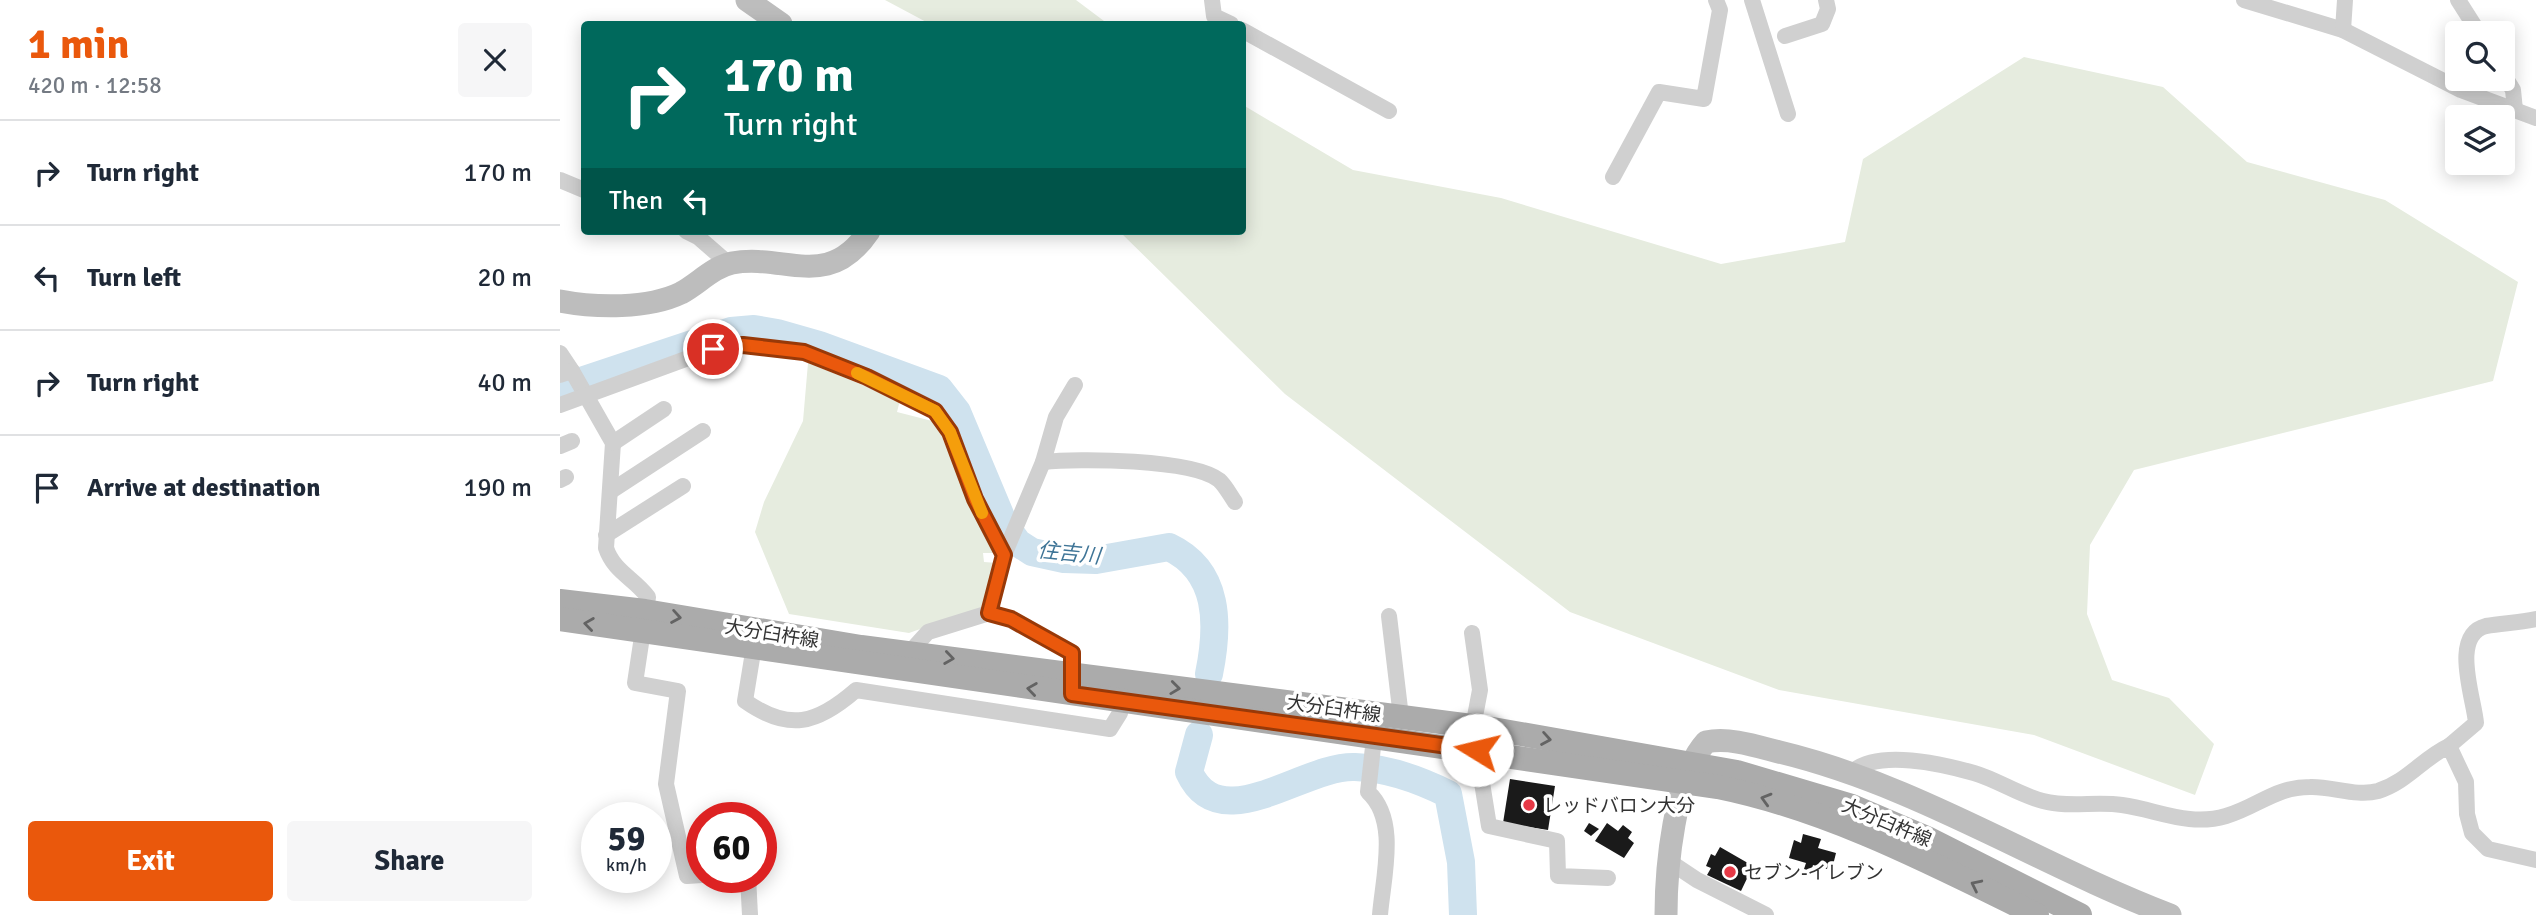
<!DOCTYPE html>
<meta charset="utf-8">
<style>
:root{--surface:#fff;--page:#f6f6f7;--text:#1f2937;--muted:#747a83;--line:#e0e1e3;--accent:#ea580c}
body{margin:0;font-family:Signika,"Noto Sans JP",sans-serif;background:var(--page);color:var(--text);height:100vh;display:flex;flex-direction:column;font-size:26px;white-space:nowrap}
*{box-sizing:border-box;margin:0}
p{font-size:23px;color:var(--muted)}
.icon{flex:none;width:38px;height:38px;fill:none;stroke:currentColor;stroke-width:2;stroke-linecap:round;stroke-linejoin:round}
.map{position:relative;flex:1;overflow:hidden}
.panel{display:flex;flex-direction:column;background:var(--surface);width:560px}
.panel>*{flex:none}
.top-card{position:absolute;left:21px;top:21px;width:665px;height:214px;border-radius:7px;box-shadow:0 4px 18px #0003;background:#00695c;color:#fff;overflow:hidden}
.controls{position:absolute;left:1885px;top:21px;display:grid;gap:14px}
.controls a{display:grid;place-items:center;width:70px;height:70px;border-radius:7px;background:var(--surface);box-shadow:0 4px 18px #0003;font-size:35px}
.speed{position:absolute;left:21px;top:802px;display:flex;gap:14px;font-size:35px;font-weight:700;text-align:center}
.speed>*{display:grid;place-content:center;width:91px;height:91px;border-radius:50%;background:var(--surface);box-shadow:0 4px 18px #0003;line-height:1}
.speed small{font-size:18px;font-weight:400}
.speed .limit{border:10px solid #d22;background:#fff;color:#111}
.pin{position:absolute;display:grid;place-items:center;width:60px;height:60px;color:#fff;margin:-30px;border:4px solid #fff;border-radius:50%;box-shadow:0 2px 7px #0007}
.me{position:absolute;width:77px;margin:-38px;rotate:279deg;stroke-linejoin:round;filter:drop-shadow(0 0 5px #0008)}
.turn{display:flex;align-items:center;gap:24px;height:147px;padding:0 28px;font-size:32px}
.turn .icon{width:91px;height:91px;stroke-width:2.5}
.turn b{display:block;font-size:49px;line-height:60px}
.then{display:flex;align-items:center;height:66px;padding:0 28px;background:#0003;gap:14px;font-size:26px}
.round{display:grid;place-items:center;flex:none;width:74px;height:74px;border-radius:7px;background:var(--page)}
.head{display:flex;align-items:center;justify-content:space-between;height:119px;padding:0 28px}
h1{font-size:42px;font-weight:800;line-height:52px;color:var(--accent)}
.primary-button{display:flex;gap:14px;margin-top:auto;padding:14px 28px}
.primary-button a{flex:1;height:80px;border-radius:7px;background:var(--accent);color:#fff;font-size:28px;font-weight:800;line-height:80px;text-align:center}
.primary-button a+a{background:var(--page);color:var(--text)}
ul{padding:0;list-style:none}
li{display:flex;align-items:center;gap:21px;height:105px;padding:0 28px;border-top:2px solid var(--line)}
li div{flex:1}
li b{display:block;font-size:26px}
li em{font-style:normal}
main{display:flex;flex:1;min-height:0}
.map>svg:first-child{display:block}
.green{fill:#e6ecdf}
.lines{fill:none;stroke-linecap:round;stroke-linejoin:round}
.river{stroke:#cfe2ee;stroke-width:28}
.building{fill:#1a1a1a}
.street{stroke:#d0d0d0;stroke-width:16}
.secondary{stroke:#bdbdbd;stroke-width:23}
.primary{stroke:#ababab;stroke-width:24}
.oneway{stroke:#636363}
.route-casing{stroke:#983908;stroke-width:18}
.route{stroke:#ea580c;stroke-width:12}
.slow{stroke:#f59e0b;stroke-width:12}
.poi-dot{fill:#e63946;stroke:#fff;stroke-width:2.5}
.labels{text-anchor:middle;stroke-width:7;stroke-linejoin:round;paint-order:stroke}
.street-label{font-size:19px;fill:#333;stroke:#fff}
.poi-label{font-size:19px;fill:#333;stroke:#fff;text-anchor:start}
.water-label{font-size:21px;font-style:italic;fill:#3f7597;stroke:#fff}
</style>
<main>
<section class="panel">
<div class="head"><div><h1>1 min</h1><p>420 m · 12:58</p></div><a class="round"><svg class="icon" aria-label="close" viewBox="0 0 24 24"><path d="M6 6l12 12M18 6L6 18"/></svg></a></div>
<ul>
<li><svg class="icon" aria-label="right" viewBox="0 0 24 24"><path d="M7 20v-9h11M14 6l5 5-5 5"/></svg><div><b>Turn right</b></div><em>170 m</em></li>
<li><svg class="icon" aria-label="left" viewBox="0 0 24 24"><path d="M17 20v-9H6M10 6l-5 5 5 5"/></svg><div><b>Turn left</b></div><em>20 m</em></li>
<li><svg class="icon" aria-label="right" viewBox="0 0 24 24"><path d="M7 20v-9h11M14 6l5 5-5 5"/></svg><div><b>Turn right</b></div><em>40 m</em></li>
<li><svg class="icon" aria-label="arrive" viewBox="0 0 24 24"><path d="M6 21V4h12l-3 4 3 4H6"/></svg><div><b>Arrive at destination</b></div><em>190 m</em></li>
</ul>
<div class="primary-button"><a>Exit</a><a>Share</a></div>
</section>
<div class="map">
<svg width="1976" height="915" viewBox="0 0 1976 915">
<rect width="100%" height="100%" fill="#fff"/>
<g class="green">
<polygon points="325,0 516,0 548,24 370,24"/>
<polygon points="1464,57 1603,87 1687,162 1825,200 1958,282 1933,381 1574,470 1530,545 1527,614 1552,680 1609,698 1654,744 1635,795 1474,735 1219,690 1010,612 725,394 559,231 682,231 683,105 793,170 941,198 1161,264 1285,242 1303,159"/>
<polygon points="248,363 340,400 337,412 376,422 413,513 432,548 434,553 423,553 424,562 437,563 425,606 349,633 229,614 195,532 204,502 243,421"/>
</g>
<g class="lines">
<g class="river">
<path d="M0,388L171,331L194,329L217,333L259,345L379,389L397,412L444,524L458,543L472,552L504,559L536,560L609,547C660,571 659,625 649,674"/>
<path d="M639,735L629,772C660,840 743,765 795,767C826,768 860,780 888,794L901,862L903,915"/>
</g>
</g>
<g class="building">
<polygon points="950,779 995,786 988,830 943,823"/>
<polygon points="1029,823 1039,829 1031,836 1024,831"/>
<polygon points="1047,823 1058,831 1063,825 1072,832 1068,838 1074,843 1064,858 1035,841"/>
<polygon points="1243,834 1261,839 1258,848 1276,853 1273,865 1269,863 1267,869 1253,865 1251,872 1244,869 1246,863 1229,858 1234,840 1241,843"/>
<polygon points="1160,847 1193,866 1181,891 1147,875 1151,868 1146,866 1151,854 1155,856"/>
</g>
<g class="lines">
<g class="street">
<polyline points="652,0 654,16 671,24"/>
<polyline points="1192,0 1228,114"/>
<polyline points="1684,0 1783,30 1901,90 1976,118"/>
<polyline points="1898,0 1919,33"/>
<polyline points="682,30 829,111"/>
<polyline points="1783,30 1785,0"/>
<polyline points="1225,36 1262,24 1268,9 1266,0"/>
<polyline points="1942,72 1953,90 1955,110"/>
<polyline points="1053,177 1099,92 1144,99 1160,10 1156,0"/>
<polyline points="0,180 24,190"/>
<polyline points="126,231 138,237 169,264"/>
<polyline points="0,353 12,371 0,375"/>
<path d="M12,371L53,443L46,548C54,572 74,578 88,597L75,683L118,691L106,784L127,876L142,875"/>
<polyline points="0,405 153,349 183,345 244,352 307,377 375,411 390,432 415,500 444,555"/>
<polyline points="53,443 104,409"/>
<polyline points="0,446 12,441"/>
<path d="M483,462C518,458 632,459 659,480C665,485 670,495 675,502"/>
<polyline points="0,480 6,477"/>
<polyline points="51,491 143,431"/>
<polyline points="46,535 123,486"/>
<polyline points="829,616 841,717"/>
<polyline points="912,633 920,690 913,727 929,826 997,841 998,876 1048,878"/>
<path d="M195,640L185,701C229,732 257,724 296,690L550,729L560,713L564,692"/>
<polyline points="349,653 368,632 429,613"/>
<polyline points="513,681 512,653 451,619 429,613 444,555 483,462 496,417 515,385"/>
<path d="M815,729L808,792C839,820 823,877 820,915"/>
<path d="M1889,746L1916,723C1914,698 1890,635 1926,626C1943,623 1959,623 1976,619"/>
<path d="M1292,772C1318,749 1382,764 1414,773C1438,780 1459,795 1483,801C1509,808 1536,801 1562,805C1598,810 1629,827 1666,816C1697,807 1715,787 1750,787C1771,786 1797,797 1818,791C1847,782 1863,758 1889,746L1906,782L1907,814L1912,833L1928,849L1976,860"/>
<polyline points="1110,862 1137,880 1206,915"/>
<polyline points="188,877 190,915"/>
</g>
<g class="secondary">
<polyline points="187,0 221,24"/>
<path d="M0,301C36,308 88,309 121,293C138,284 153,267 172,263C225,253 268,292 309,231"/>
<path d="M1106,915C1106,869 1114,777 1146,742C1169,737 1196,746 1219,752C1357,785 1477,864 1610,915"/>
</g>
<g class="primary">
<polyline points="0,601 85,611 301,647 927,728 1177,772 1292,806 1367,838 1520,915"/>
<path d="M0,619L1158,787C1271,810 1375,865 1477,915"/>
</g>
</g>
<defs><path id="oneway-chevron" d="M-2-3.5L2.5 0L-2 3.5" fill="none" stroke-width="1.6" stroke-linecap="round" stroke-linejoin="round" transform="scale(1.75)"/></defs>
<g class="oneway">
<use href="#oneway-chevron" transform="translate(116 617) rotate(10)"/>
<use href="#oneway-chevron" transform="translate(29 624) rotate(-172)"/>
<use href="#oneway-chevron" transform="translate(389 658) rotate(8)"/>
<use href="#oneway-chevron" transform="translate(615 688) rotate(7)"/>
<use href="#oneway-chevron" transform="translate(472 689) rotate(-172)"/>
<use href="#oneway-chevron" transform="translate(986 739) rotate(10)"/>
<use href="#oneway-chevron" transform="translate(1206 799) rotate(-164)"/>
<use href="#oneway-chevron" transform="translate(1416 885) rotate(-154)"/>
</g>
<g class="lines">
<g class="route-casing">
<polyline id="route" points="153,349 183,345 244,352 307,377 375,411 390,432 415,499 444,555 429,613 451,619 512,653 512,694 917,750"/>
</g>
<use href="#route" class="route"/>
<polyline class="slow" points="297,373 375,411 390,432 422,513"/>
</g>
<g class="poi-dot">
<circle cx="969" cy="805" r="7"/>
<circle cx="1170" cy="872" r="7"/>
</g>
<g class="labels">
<g class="street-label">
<text transform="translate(212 633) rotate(9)" y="7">大分臼杵線</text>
<text transform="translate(774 708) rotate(8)" y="7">大分臼杵線</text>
<text transform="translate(1327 822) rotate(23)" y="7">大分臼杵線</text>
</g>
<g class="poi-label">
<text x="983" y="812">レッドバロン大分</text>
<text x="1184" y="879">セブン-イレブン</text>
</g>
<g class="water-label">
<text transform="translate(509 553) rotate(6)" y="7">住吉川</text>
</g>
</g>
</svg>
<div class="controls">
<a><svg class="icon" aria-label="search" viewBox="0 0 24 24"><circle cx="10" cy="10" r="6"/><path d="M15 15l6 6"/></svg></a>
<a><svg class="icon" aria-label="layers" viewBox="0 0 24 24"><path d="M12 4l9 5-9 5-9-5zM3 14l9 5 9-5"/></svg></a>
</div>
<div class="speed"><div>59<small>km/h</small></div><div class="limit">60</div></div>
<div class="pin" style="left:153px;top:349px;background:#d93025"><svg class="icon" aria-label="arrive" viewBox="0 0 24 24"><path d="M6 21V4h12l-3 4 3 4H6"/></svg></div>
<svg class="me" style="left:917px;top:750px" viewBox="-20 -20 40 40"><circle r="19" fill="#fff"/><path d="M0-13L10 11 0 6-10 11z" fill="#ea580c"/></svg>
<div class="top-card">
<div class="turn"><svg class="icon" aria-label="right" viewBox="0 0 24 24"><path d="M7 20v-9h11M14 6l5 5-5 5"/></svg><div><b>170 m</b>Turn right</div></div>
<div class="then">Then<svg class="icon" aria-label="left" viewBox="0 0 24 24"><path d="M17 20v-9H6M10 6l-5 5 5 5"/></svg></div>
</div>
</div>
</main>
